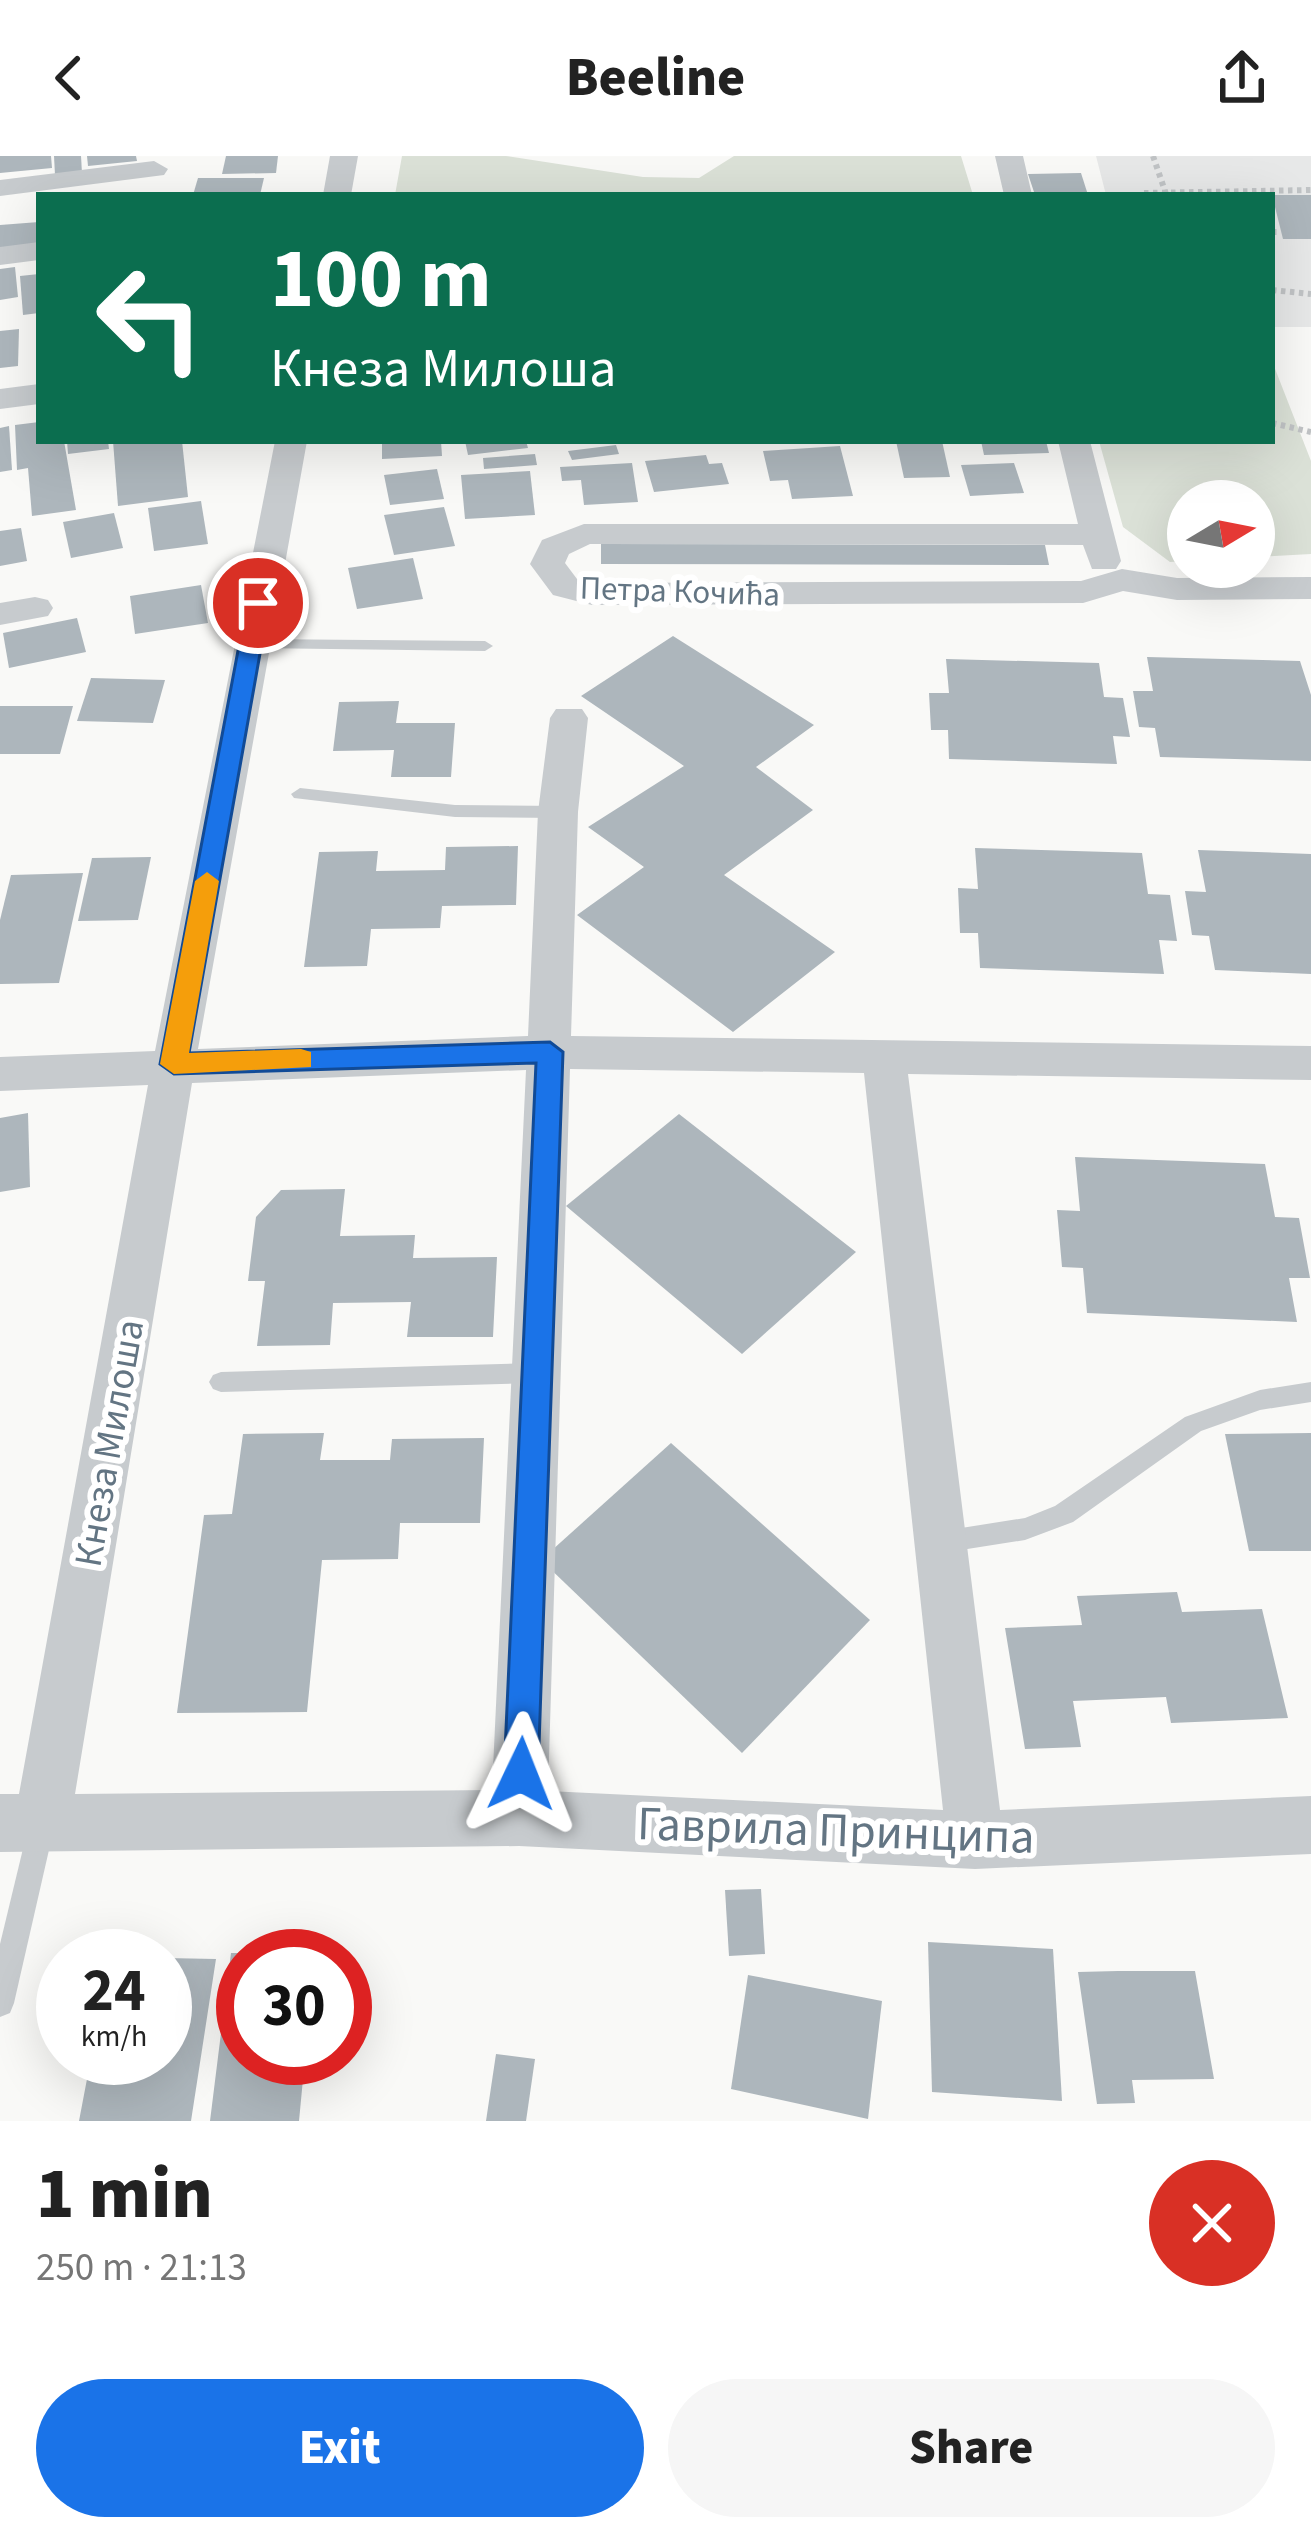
<!DOCTYPE html>
<meta charset="utf-8">
<style>
:root{--surface:#fff;--page:#f6f6f6;--text:#222;--muted:#767676;--accent:#1a73e8}
body{margin:0;font-family:"Source Sans 3",sans-serif;background:var(--page);color:var(--text);height:100vh;display:flex;flex-direction:column;font-size:45px;white-space:nowrap}
*{box-sizing:border-box;margin:0}
p{font-size:39px;color:var(--muted)}
.icon{flex:none;width:66px;height:66px;fill:none;stroke:currentColor;stroke-width:2;stroke-linecap:round;stroke-linejoin:round}
.map{position:relative;height:1965px;overflow:hidden}
.panel{display:flex;flex-direction:column;background:var(--surface);flex:1}
.panel>*{flex:none}
.hud{position:absolute;left:36px;top:36px;width:1239px;height:252px;border-radius:0px;box-shadow:0 12px 48px #0002;background:#0b6e4f;color:#fff;overflow:hidden}
.needle{width:78px;rotate:80deg}
.controls{position:absolute;left:1167px;top:324px;display:grid;gap:24px}
.controls a{display:grid;place-items:center;width:108px;height:108px;border-radius:50%;background:var(--surface);box-shadow:0 12px 48px #0002;font-size:60px}
.speed{position:absolute;left:36px;top:1773px;display:flex;gap:24px;font-size:60px;font-weight:700;text-align:center}
.speed>*{display:grid;place-content:center;width:156px;height:156px;border-radius:50%;background:var(--surface);box-shadow:0 12px 48px #0002;line-height:1}
.speed small{font-size:30px;font-weight:400}
.speed .limit{border:18px solid #d22;background:#fff;color:#111}
.pin{position:absolute;display:grid;place-items:center;width:102px;height:102px;color:#fff;margin:-51px;border:6px solid #fff;border-radius:50%;box-shadow:0 3px 12px #0007}
.me{position:absolute;width:132px;margin:-66px;rotate:2deg;stroke-linejoin:round;filter:drop-shadow(0 0 9px #0008)}
.turn{display:flex;align-items:center;gap:42px;height:252px;padding:0 36px;font-size:54px}
.turn .icon{width:156px;height:156px;stroke-width:2.5}
.turn b{display:block;font-size:84px;line-height:102px}
.round{display:grid;place-items:center;flex:none;width:126px;height:126px;border-radius:63px;background:var(--page)}
.summary{display:flex;align-items:center;justify-content:space-between;height:204px;padding:0 36px}
h1{font-size:72px;font-weight:800;line-height:90px}
.button{display:flex;gap:24px;margin-top:auto;padding:24px 36px}
.button a{flex:1;height:138px;border-radius:72px;background:var(--accent);color:#fff;font-size:48px;font-weight:800;line-height:138px;text-align:center}
.button a+a{background:var(--page);color:var(--text)}
header{display:flex;justify-content:space-between;align-items:center;height:156px;padding:0 36px;background:var(--surface);font-size:54px;font-weight:800}
.map>svg:first-child{display:block}
.built{fill:#e7e8e8}
.green{fill:#dbe1d7}
.building{fill:#adb6bc}
.lines{fill:none;stroke-linecap:round;stroke-linejoin:round}
.path{stroke:#c0c3c5;stroke-width:6;stroke-dasharray:4.5 4.5;stroke-linecap:butt}
.service{fill:#c7cbce;fill-rule:evenodd}
.minor{fill:#c7cbce;fill-rule:evenodd}
.route{fill:#1a73e8;stroke:#114b97;stroke-width:3}
.slow{fill:#f59e0b}
.labels{text-anchor:middle;stroke-width:12;stroke-linejoin:round;paint-order:stroke}
.far-street-label{font-size:33px;fill:#637583;stroke:#fff}
.street-label{font-size:39px;fill:#637583;stroke:#fff}
.near-street-label{font-size:48px;fill:#637583;stroke:#fff}
</style>
<header><svg class="icon" aria-label="back" viewBox="0 0 24 24"><path d="M15 5l-7 7 7 7"/></svg>Beeline<svg class="icon" aria-label="share" viewBox="0 0 24 24"><path d="M12 15V3M7 8l5-5 5 5M5 13v7h14v-7"/></svg></header>
<div class="map">
<svg width="1311" height="1965" viewBox="0 0 1311 1965">
<rect width="100%" height="100%" fill="#f9f9f7"/>
<polygon class="built" points="1096,0 1311,0 1311,171 1272,171 1272,39 1106,39"/>
<g class="green">
<polygon points="402,0 506,0 643,21 699,22 734,0 961,0 973,39 395,39"/>
<polygon points="1272,205 1311,305 1311,398 1254,401 1254,345 1188,345 1188,405 1170,406 1123,371 1099,285 1272,285"/>
</g>
<g class="building">
<polygon points="0,0 51,0 52,12 0,17"/>
<polygon points="54,0 81,0 82,17 55,19"/>
<polygon points="87,0 136,0 137,5 88,10"/>
<polygon points="226,0 278,0 276,17 222,18"/>
<polygon points="1081,17 1088,39 1035,39 1028,18"/>
<polygon points="198,22 264,22 260,39 193,39"/>
<polygon points="1272,39 1311,39 1311,83 1283,83"/>
<polygon points="39,66 39,89 0,93 0,69"/>
<polygon points="15,111 18,141 0,144 0,113"/>
<polygon points="39,118 39,157 23,159 20,120"/>
<polygon points="19,173 18,210 0,212 0,175"/>
<polygon points="39,266 39,285 64,285 76,354 32,360 28,312 17,314 15,269"/>
<polygon points="9,270 12,314 0,316 0,272"/>
<polygon points="67,285 108,285 109,293 68,298"/>
<polygon points="113,285 182,285 188,341 118,350"/>
<polygon points="382,285 441,285 442,300 382,303"/>
<polygon points="465,285 526,285 528,292 468,299"/>
<polygon points="896,285 942,285 950,321 904,322"/>
<polygon points="981,285 1046,285 1049,297 984,299"/>
<polygon points="616,289 619,298 572,304 568,295"/>
<polygon points="840,290 853,340 792,343 788,324 770,325 763,295"/>
<polygon points="535,298 537,309 484,313 483,302"/>
<polygon points="706,299 709,308 722,307 729,328 654,336 645,305"/>
<polygon points="632,307 638,346 584,349 581,324 562,325 560,311"/>
<polygon points="1014,307 1024,337 970,340 961,309"/>
<polygon points="437,313 444,343 390,349 384,319"/>
<polygon points="530,315 535,359 465,363 461,319"/>
<polygon points="201,345 208,388 154,395 148,352"/>
<polygon points="444,351 455,390 394,399 384,359"/>
<polygon points="114,357 123,392 71,402 63,366"/>
<polygon points="21,372 27,405 0,410 0,375"/>
<polygon points="601,388 1045,389 1049,409 601,408"/>
<polygon points="413,402 423,443 357,453 348,412"/>
<polygon points="201,429 208,467 135,478 130,440"/>
<polygon points="77,462 86,496 9,512 3,477"/>
<polygon points="673,480 814,569 756,611 813,654 724,719 835,796 733,876 577,759 644,711 588,671 684,610 581,540"/>
<polygon points="1147,501 1300,505 1311,539 1311,605 1160,601 1155,572 1139,571 1133,535 1153,535"/>
<polygon points="946,503 1099,507 1104,541 1123,542 1130,581 1113,580 1117,608 949,603 948,574 931,574 929,537 949,537"/>
<polygon points="91,522 165,524 153,567 77,565"/>
<polygon points="399,545 396,567 455,567 451,621 391,621 394,594 333,595 339,546"/>
<polygon points="0,550 73,550 60,598 0,598"/>
<polygon points="518,690 516,749 442,750 440,772 371,773 367,810 304,811 319,696 378,695 376,715 445,714 446,691"/>
<polygon points="975,692 1142,697 1148,738 1170,739 1177,785 1159,784 1164,818 980,812 978,777 960,777 958,732 978,733"/>
<polygon points="1198,694 1311,698 1311,818 1215,814 1209,780 1192,779 1185,735 1206,736"/>
<polygon points="151,701 138,764 78,765 92,702"/>
<polygon points="83,717 59,827 0,828 0,764 11,719"/>
<polygon points="28,957 30,1031 0,1036 0,962"/>
<polygon points="679,958 856,1096 742,1198 566,1050"/>
<polygon points="1075,1001 1265,1008 1275,1061 1299,1062 1310,1122 1289,1122 1297,1166 1087,1157 1083,1112 1062,1111 1057,1054 1080,1055"/>
<polygon points="345,1033 340,1080 415,1079 413,1102 497,1101 493,1181 407,1181 411,1146 333,1147 330,1189 257,1190 265,1125 248,1125 256,1061 281,1034"/>
<polygon points="324,1277 320,1304 390,1304 392,1283 484,1282 480,1367 400,1367 398,1403 322,1404 307,1556 177,1557 204,1359 232,1358 243,1278"/>
<polygon points="1311,1277 1311,1395 1249,1395 1225,1278"/>
<polygon points="671,1287 870,1464 742,1597 541,1404"/>
<polygon points="1177,1436 1182,1456 1262,1453 1288,1562 1171,1567 1166,1541 1073,1545 1081,1591 1025,1593 1005,1472 1082,1469 1077,1440"/>
<polygon points="761,1733 765,1798 729,1800 725,1734"/>
<polygon points="928,1786 1053,1793 1062,1945 932,1936"/>
<polygon points="231,1797 243,1797 243,1902 305,1902 299,1965 210,1965"/>
<polygon points="165,1802 216,1803 191,1965 79,1965 91,1902 165,1902"/>
<polygon points="1118,1815 1195,1815 1214,1923 1132,1924 1135,1947 1097,1948 1078,1816"/>
<polygon points="748,1819 882,1845 868,1963 731,1933"/>
<polygon points="496,1898 535,1903 526,1965 486,1965"/>
</g>
<g class="lines">
<g class="path">
<polyline points="1153,0 1166,38"/>
<polyline points="1144,37 1311,34"/>
<polyline points="1272,76 1281,76"/>
<polyline points="1272,134 1311,138"/>
<polyline points="1272,267 1311,276"/>
</g>
<g class="service">
<polygon points="250,483 485,485 493,490 485,495 244,492 244,484"/>
<polygon points="300,632 455,649 558,650 567,656 558,662 455,661 294,642 291,638"/>
<polygon points="536,1207 544,1210 547,1217 544,1224 536,1227 221,1236 213,1233 209,1226 213,1219 221,1216"/>
<polygon points="1311,1226 1311,1246 1260,1254 1201,1275 1073,1366 1025,1384 942,1397 933,1394 930,1386 933,1378 942,1375 1025,1362 1055,1350 1185,1261 1260,1234"/>
<polygon points="41,1659 50,1663 54,1672 14,1847 10,1857 0,1861 0,1788 28,1672 32,1663"/>
</g>
<g class="minor">
<polygon points="330,0 358,0 351,39 323,39"/>
<polygon points="995,0 1023,0 1032,39 1004,39"/>
<polygon points="154,5 168,13 164,19 0,40 0,24"/>
<polygon points="39,86 39,104 0,109 0,91"/>
<polygon points="39,228 39,248 0,253 0,233"/>
<path d="M275,285H307L198,893L528,880L538,656L550,562L556,553H582L588,562L578,656L571,880L1311,890V924L908,918L1000,1654L1311,1640V1698L975,1713L519,1690L0,1696V1638H19L148,929L0,935V901L155,895ZM570,913L864,917L943,1654L548,1635ZM526,914L492,1634L75,1638L192,927Z"/>
<polygon points="1058,285 1090,285 1121,405 1116,413 1092,413 1083,389 590,388 569,398 565,407 577,423 592,427 1081,425 1122,413 1177,422 1311,421 1311,443 1177,444 1123,435 1083,447 592,449 553,439 530,408 542,384 584,368 1078,368"/>
<polygon points="35,441 48,444 53,452 48,460 0,469 0,447"/>
</g>
</g>
<polygon class="route" points="258,440 269,447 189,897 550,886 563,896 538,1618 533,1630 521,1635 509,1630 504,1618 536,907 174,918 160,908 247,447"/>
<polygon class="slow" points="207,716 219,725 189,897 301,893 311,896 311,911 174,918 160,908 195,725"/>
<g class="labels">
<g class="far-street-label">
<text transform="translate(680 434) rotate(2)" y="12">Петра Кочића</text>
</g>
<g class="street-label">
<text transform="translate(108 1287) rotate(-80)" y="14">Кнеза Милоша</text>
</g>
<g class="near-street-label">
<text transform="translate(836 1673) rotate(2)" y="17">Гаврила Принципа</text>
</g>
</g>
</svg>
<div class="controls">
<a><svg class="needle" viewBox="-14 -14 28 28"><path d="M0-13l5 13h-10z" fill="#e53935"/><path d="M0 13l5-13h-10z" fill="#767676"/></svg></a>
</div>
<div class="speed"><div>24<small>km/h</small></div><div class="limit">30</div></div>
<div class="pin" style="left:258px;top:447px;background:#d93025"><svg class="icon" aria-label="arrive" viewBox="0 0 24 24"><path d="M6 21V4h12l-3 4 3 4H6"/></svg></div>
<svg class="me" style="left:521px;top:1618px" viewBox="-20 -20 40 40"><path d="M0-17L14 15 0 8-14 15z" fill="#1a73e8" stroke="#fff" stroke-width="4"/></svg>
<div class="hud">
<div class="turn"><svg class="icon" aria-label="left" viewBox="0 0 24 24"><path d="M17 20v-9H6M10 6l-5 5 5 5"/></svg><div><b>100 m</b>Кнеза Милоша</div></div>
</div>
</div>
<section class="panel">
<div class="summary"><div><h1>1 min</h1><p>250 m · 21:13</p></div><a class="round" style="background:#d93025;color:#fff"><svg class="icon" aria-label="close" viewBox="0 0 24 24"><path d="M6 6l12 12M18 6L6 18"/></svg></a></div>
<div class="button"><a>Exit</a><a>Share</a></div>
</section>
